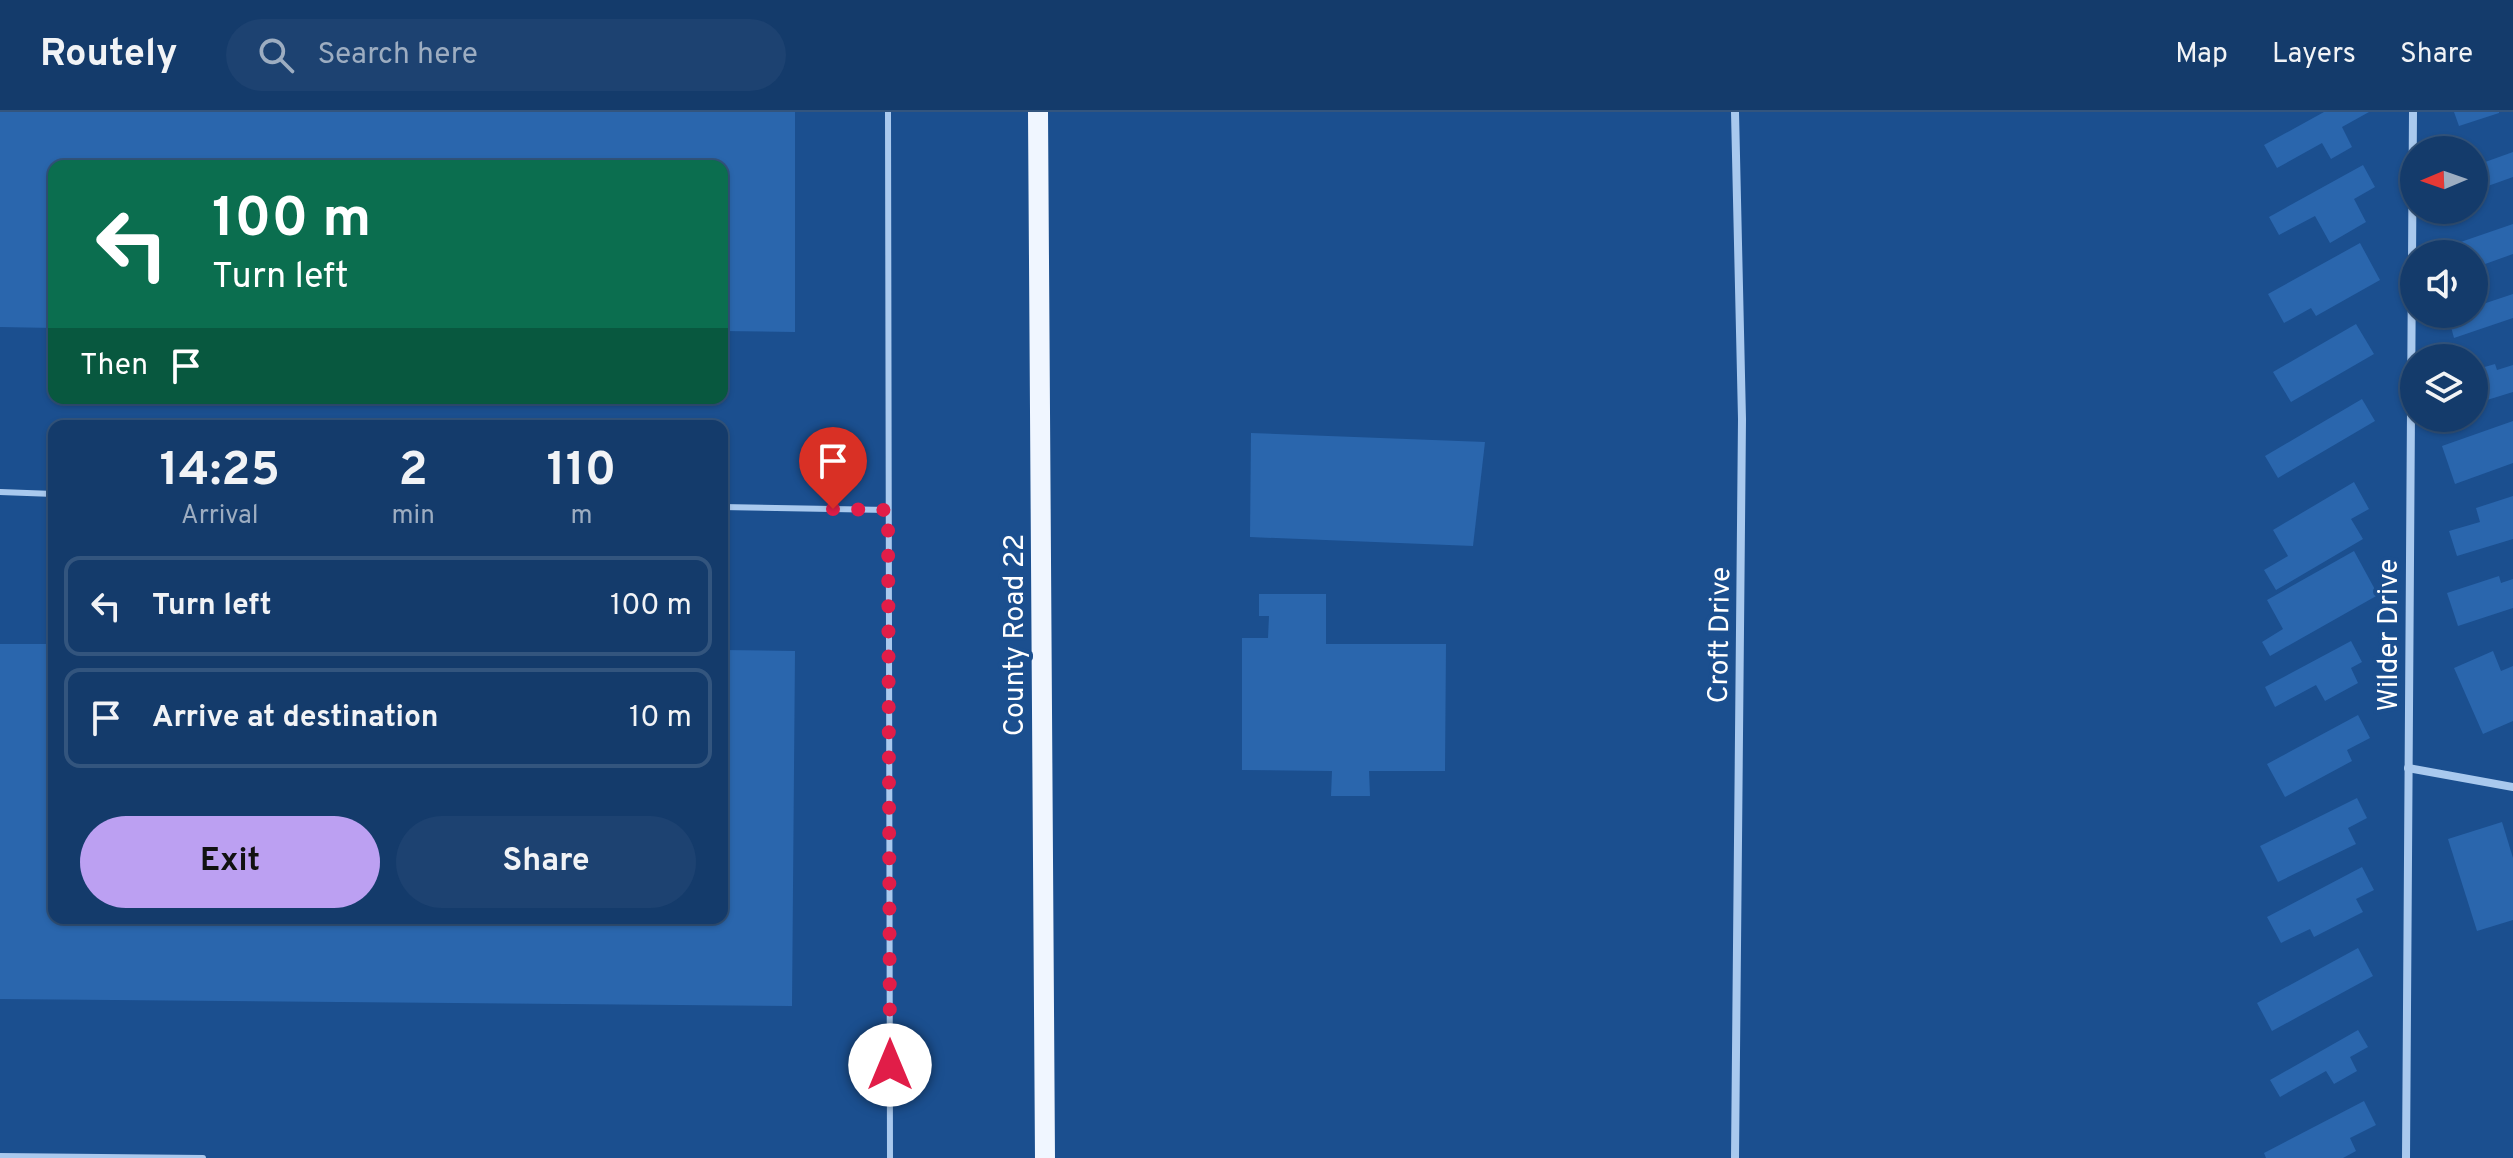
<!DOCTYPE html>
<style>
:root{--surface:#143b6b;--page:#1d4271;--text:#f1f3f6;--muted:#9dadc1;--line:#33557e;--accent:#bca0f2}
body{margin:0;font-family:Overpass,sans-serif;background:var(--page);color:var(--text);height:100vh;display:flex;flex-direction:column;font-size:30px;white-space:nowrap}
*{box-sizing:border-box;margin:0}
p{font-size:26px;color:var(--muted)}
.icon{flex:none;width:44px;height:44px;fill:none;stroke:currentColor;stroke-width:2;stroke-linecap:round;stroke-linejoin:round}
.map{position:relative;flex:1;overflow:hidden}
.panel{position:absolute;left:48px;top:308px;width:680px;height:504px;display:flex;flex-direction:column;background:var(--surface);border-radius:16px;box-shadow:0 2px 6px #0004,0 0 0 2px var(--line)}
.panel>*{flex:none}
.guide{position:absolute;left:48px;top:48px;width:680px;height:244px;border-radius:16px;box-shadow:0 2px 6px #0004,0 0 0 2px var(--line);background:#0b6e4f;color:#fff;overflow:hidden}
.needle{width:52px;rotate:268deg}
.tools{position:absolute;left:2400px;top:24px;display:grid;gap:16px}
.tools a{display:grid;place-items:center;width:88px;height:88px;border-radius:50%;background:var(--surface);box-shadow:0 2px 6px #0004,0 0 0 2px var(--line);font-size:40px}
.pin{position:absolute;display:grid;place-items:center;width:68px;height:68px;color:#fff;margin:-82px -34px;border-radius:50% 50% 50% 0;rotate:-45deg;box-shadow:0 0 8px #0007}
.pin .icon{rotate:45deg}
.me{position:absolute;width:88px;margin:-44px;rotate:0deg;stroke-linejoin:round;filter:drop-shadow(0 0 6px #0008)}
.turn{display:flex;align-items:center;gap:28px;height:168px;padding:0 32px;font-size:36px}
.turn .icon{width:104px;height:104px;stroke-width:2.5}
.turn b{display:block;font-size:56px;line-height:68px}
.then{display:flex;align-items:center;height:76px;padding:0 32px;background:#0003;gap:16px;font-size:30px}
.eta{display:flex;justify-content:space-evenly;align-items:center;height:136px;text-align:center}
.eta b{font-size:48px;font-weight:700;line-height:56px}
.cta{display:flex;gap:16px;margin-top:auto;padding:16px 32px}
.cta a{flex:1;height:92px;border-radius:48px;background:var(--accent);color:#111;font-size:32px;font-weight:700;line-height:92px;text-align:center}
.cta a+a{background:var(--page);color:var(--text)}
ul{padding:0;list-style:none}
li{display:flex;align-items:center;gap:24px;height:100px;margin:0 16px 12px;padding:0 16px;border:4px solid var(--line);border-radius:16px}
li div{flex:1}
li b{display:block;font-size:30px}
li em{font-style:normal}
header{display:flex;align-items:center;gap:48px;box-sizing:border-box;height:112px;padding:0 40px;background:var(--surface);border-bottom:2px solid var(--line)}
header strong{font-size:38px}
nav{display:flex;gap:44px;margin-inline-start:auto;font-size:28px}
.search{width:560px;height:72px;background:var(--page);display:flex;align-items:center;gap:20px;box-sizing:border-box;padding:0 28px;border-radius:44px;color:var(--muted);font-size:30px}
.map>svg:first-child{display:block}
.building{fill:#2a66ad}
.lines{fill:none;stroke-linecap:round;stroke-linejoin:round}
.lane{stroke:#a9c9ee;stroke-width:6}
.street{stroke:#a9c9ee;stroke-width:8}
.primary{stroke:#f0f6ff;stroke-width:20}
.route{stroke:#e11d48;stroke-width:14;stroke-dasharray:0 25.2}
.labels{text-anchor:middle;stroke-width:8;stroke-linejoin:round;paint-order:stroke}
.street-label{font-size:28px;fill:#fff;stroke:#1b4f8f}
</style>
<header>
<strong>Routely</strong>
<div class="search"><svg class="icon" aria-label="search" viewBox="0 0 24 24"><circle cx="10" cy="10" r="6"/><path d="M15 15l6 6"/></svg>Search here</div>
<nav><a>Map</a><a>Layers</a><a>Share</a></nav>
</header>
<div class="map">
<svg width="2513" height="1046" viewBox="0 0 2513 1046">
<rect width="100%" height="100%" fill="#1b4f8f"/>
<g class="building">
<polygon points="0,0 795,0 795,220 722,219 722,54 54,54 54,216 0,215"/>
<polygon points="2324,0 2369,0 2342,15 2352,35 2331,47 2322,31 2277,56 2264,33"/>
<polygon points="2454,0 2499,0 2499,1 2459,14"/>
<polygon points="2513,40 2513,65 2474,79 2474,54"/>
<polygon points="2363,53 2375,75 2354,87 2366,110 2330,131 2315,104 2279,123 2269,105"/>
<polygon points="2513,112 2513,142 2474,156 2474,142 2452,142 2449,134"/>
<polygon points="2360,131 2380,168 2316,204 2311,196 2284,211 2268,182"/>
<polygon points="2513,182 2513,206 2454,226 2448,204 2474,202 2474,195"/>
<polygon points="2356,212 2374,242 2291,290 2273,260"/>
<polygon points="2495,252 2497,258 2513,253 2513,280 2474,292 2474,258"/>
<polygon points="2362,287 2375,309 2278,366 2265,344"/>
<polygon points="2513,309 2513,351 2455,372 2442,334"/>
<polygon points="1251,321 1485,330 1473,434 1250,425"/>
<polygon points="2354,370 2369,397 2351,407 2363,427 2276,478 2264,458 2288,444 2273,418"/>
<polygon points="2513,384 2513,427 2457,444 2449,419 2480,410 2476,396"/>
<polygon points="2354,439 2378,483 2270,544 2262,530 2283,517 2267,488"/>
<polygon points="2499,464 2501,471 2513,467 2513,496 2458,514 2447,481"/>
<polygon points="1259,482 1326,482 1326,532 1446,532 1445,659 1369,659 1370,684 1331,684 1332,659 1242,658 1242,526 1268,526 1269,504 1259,504"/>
<polygon points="2351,529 2362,550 2351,556 2358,571 2325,589 2316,573 2275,595 2265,575"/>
<polygon points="0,532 54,532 54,806 722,806 722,538 795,539 792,894 0,887"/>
<polygon points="2493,539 2501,559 2513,554 2513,609 2483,622 2454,556"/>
<polygon points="2358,603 2370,626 2347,638 2352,649 2285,685 2267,652"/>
<polygon points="2357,686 2367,706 2348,716 2356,732 2278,770 2260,734"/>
<polygon points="2502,710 2513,746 2513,808 2477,819 2448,727"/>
<polygon points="2362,755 2374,778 2356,787 2363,800 2314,825 2310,817 2281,831 2267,805"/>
<polygon points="2358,836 2373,864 2272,919 2257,891"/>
<polygon points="2358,918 2368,935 2350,945 2357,959 2334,972 2326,959 2280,985 2270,968"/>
<polygon points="2364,989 2376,1013 2350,1026 2356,1039 2343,1046 2266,1046 2264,1041"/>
</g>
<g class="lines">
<g class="lane">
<polyline points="888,0 890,1046"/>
<polyline points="0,380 54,382"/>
<polyline points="722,395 888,398"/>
<polyline points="0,1044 203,1046"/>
</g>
<g class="street">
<polyline points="2408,656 2513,675"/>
<polyline points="1735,1046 1742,307 1735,0"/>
<polyline points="2406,1046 2413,0"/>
</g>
<polyline class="primary" points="1038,0 1045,1046"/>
</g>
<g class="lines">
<polyline class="route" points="833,397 888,398 890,953"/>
</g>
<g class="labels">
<g class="street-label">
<text transform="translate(1013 523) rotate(-90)" y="10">County Road 22</text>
<text transform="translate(1718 523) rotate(-89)" y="10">Croft Drive</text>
<text transform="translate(2387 523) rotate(-90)" y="10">Wilder Drive</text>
</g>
</g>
</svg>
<div class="tools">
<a><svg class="needle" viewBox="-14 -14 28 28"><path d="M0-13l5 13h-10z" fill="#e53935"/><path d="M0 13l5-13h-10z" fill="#9dadc1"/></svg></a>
<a><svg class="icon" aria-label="sound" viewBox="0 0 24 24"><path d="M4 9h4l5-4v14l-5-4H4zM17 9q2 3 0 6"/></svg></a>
<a><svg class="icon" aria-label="layers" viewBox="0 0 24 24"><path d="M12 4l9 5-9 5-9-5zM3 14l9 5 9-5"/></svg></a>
</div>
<div class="pin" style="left:833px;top:397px;background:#d93025"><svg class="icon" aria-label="arrive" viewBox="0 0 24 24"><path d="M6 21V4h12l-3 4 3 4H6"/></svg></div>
<svg class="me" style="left:890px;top:953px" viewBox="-20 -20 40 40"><circle r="19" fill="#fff"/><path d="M0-13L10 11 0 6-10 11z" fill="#e11d48"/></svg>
<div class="guide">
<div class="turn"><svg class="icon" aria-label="left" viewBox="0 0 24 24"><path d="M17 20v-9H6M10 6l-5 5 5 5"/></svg><div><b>100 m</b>Turn left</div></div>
<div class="then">Then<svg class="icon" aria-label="arrive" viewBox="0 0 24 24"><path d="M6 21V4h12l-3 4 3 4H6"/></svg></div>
</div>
<section class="panel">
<div class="eta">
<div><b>14:25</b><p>Arrival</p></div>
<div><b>2</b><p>min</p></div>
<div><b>110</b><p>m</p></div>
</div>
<ul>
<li><svg class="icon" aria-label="left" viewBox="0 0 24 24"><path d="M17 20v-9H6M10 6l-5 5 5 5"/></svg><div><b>Turn left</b></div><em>100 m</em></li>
<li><svg class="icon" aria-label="arrive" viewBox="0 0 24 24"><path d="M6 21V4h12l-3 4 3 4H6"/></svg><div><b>Arrive at destination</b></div><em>10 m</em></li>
</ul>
<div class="cta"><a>Exit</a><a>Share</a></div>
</section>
</div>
